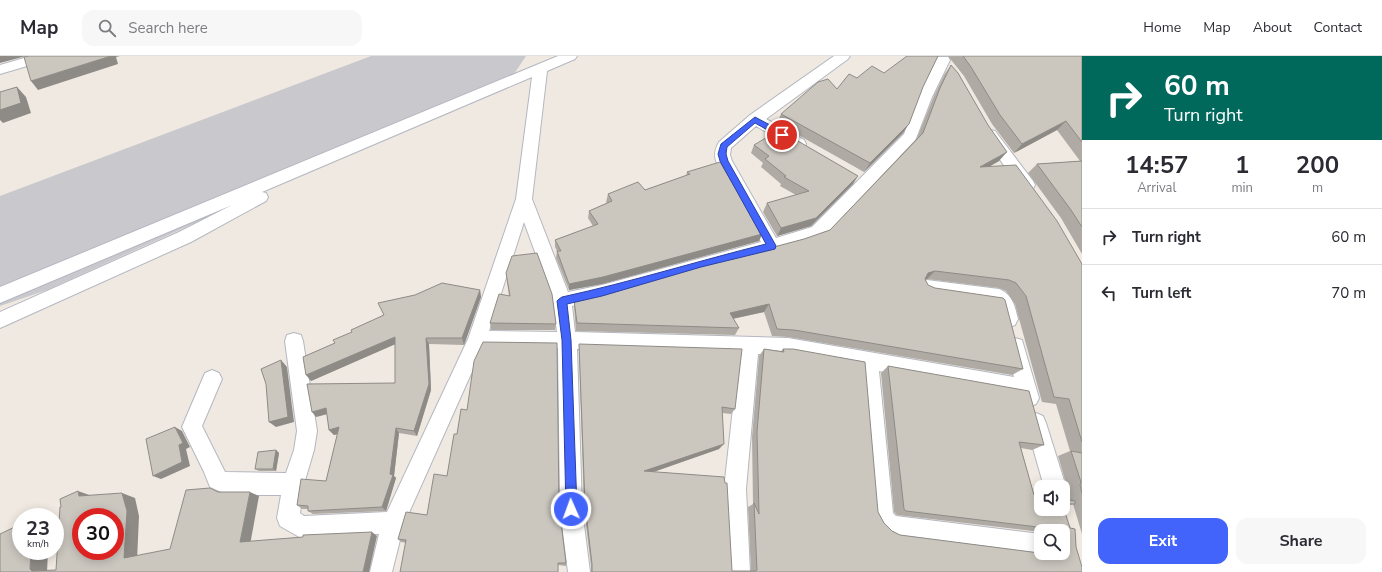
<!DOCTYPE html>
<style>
:root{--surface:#fff;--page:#f7f7f7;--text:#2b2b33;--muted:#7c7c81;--line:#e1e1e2;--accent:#4264fb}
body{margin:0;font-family:"Nunito Sans",sans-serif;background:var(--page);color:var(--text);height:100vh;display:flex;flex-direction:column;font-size:15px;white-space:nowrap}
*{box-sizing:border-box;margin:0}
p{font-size:13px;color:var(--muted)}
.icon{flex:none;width:22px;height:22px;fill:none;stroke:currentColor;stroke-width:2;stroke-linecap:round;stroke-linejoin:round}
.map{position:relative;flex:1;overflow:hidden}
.sheet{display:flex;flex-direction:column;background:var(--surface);width:300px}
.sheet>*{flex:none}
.banner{background:#00695c;color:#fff;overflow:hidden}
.fabs{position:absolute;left:1034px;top:424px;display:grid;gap:8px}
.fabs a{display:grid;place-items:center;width:36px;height:36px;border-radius:8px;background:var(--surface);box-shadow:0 2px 10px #0003;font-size:20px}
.speed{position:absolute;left:12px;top:452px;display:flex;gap:8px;font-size:20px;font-weight:700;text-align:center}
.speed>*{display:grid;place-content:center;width:52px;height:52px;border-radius:50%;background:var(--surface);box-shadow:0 2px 10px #0003;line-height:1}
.speed small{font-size:10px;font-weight:400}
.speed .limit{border:6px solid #d22;background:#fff;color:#111}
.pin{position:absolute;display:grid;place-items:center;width:34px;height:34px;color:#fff;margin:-17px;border:2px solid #fff;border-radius:50%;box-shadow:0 1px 4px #0007}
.me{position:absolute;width:44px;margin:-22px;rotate:358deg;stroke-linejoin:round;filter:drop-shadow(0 0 3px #0008)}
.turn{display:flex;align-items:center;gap:14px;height:84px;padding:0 16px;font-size:18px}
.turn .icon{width:52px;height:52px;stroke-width:2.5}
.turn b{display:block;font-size:28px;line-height:34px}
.eta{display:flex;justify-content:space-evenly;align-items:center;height:68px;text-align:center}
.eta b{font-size:24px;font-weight:700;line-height:28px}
.primary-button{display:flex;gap:8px;margin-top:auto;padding:8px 16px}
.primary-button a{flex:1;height:46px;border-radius:12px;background:var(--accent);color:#fff;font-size:16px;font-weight:700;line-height:46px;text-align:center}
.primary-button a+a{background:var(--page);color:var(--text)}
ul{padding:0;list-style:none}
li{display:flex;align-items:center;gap:12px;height:56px;padding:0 16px;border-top:1px solid var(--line)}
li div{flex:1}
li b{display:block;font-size:15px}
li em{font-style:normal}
header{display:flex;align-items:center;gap:24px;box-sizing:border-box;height:56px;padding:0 20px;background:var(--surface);border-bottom:1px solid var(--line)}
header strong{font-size:19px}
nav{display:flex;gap:22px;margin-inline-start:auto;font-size:14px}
.search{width:280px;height:36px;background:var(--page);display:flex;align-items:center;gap:10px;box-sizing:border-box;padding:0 14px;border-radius:12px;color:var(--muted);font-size:15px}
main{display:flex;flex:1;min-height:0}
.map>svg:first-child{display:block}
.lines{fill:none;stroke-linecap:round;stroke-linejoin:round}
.runway{fill:#c9c8cc;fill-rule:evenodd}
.minor-casing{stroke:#b4b7c1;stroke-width:2}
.minor{fill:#fff;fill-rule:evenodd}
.wall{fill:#afaba4}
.shaded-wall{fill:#8e8b86}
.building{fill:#cbc7bf;stroke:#8e8b86;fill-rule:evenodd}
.route{fill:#4264fb;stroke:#2b41a3}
</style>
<header>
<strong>Map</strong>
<div class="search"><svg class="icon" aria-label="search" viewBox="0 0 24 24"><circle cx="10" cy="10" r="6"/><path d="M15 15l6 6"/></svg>Search here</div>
<nav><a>Home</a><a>Map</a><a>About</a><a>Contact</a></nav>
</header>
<main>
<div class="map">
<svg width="1082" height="516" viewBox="0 0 1082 516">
<rect width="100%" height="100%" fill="#efe9e1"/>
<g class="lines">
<polygon class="runway" points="371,0 526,0 510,24 47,234 0,250 0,140"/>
<g class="minor-casing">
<g id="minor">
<polygon points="31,0 53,0 51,3 0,18 0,9"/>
<path d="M558,0H577L575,3L547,15L532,143L568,236L602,229L761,186L716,105C714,98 715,93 719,86L750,59L834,0H850L848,3L766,63L804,84L806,88L804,92L799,93L794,92L756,70L731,92L730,99L732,105L776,182L812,171L904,78L918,41L936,4L938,1H948L950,4L932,41L915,85L824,181L798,190L572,250L575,276L788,282L1014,321L1006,290L1008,284L1015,282L1022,284L1039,342L1036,348L1029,351L1022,348L1019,340L879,315L893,457L896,460L1041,478V497H1048L1041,500L891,481C879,476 876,470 871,459L859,311L788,298H758L746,433L750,516H728L724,433L739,298L577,293L582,453L590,516H568L560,453L558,292L483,291L404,468L392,516H370L379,478L301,482L280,470L277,462L281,439H228L210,431L204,416L182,371L205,317L212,314L219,317L222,323L202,370L225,416L286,417L294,394L297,375L285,285L287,279L294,277L301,279L303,285L317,375L314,394L304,428L300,457L304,460L387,456L468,283L516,143L532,21L262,136L266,137L268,141L266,145L191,186L0,272V256L179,176L232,149L0,247V231ZM524,166L553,245L557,276L489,275Z"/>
<polygon points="990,74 995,75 1033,125 1035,129 1033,133 1027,135 1021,133 985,83 983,79 985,75"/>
<path d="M927,224L999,233C1012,238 1015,250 1018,263L1015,269L1009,271L1003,269L997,251L994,248L921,236L918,231L921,226Z"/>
<polygon points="1036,357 1043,360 1046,367 1066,431 1063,437 1063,431 1044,431 1026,367 1029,360"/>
</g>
</g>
<use href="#minor" class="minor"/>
</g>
<g class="wall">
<polygon points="948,0 1082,0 1082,198 1061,162 1028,117 1037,108 1080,105 1057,74 1014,97 992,68 964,20"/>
<polygon points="951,9 999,105 989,111 1082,208 1082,478 1073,448 1063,451 1076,491 1082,516 591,516 591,510 584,453 579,295 579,288 735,353 731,358 722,357 719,393 653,416 732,515 751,515 748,451 753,448 752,381 759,300 764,293 781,295 783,293 878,456 884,467 892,475 900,479 1048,498 1049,497 1063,497 1063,475 1041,475 1041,476 897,459 894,456 881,317 888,310 1044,389 1032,394 1021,392 1034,439 1070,444 1069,443 1066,433 1067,431 1058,400 1070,395 1056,348 1042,346 1015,248 1006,235 999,232 927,223 925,223 928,229 1023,313 1012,319 788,281 772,280 764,256 733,263 739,272 735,279 576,275 574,251 574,244 804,183 830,174 917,82 933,42 944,19"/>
<polygon points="884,17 923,31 903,77 864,116 777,67 781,58 837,33 857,22"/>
<polygon points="754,89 853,128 811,170 777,180 763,156 767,147 796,139 780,130 781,128 761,111 763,107 751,97"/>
<polygon points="687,116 762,178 759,185 602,228 569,234 556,202 557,195 555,191 555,184 593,170 588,162 589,155 607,147 606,146 608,138 645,134 686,120"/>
<polygon points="506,217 556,268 555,274 491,274 490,267 509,240"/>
<polygon points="480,234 481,241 464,289 429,288 431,334 417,380 399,377 394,420 396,422 386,455 313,458 308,455 308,453 302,453 297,449 326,425 338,378 334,379 329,374 327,358 316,361 395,327 395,288 311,325 335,287 352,276 384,259"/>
<polygon points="276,394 279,397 276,415 259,415 255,413"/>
<polygon points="559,450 566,507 566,510 558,509 401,486 398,483 427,459"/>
</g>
<g class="shaded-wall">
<polygon points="0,0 26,0 0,7"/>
<polygon points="111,0 120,0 116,1 118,8 38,34 31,25"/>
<polygon points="17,31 26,41 31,57 3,67 0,64 0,54"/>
<polygon points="1066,65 1057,74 1014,97 1022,88"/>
<polygon points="909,68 903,77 864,116 870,107"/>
<polygon points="1007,96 999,105 972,120 980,111"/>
<polygon points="858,120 853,128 811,170 777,180 781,172"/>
<polygon points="762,178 759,185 602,228 569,234 569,228"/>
<polygon points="935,215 927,223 921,225 928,217"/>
<polygon points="480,234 481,241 464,289 462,282"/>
<polygon points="769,248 764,256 726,264 730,257"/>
<polygon points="395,281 398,287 311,325 306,319"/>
<polygon points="426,282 429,288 431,334 417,380 414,375"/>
<polygon points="281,304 287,311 294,366 276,371 269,366"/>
<polygon points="326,352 331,357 316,361 312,356"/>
<polygon points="175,371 182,375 190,391 186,393 190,410 161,423 153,420"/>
<polygon points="339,371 344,376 334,379 329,374"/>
<polygon points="396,372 399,377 394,420 396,422 386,455 382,451 390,418"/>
<polygon points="724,388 719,393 642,420 644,415"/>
<polygon points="276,394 279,397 276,415 273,413"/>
<polygon points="78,435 92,440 79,440"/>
<polygon points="250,436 259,440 250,489 240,486"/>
<polygon points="122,437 135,442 139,460 137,505 124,502"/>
<polygon points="372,476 377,480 369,516 363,516"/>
<polygon points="31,495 48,495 47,516 32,515 30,513"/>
</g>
<g class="building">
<polygon points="29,0 111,0 31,25 24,1"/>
<polygon points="907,0 938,0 923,31 909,68 870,107 781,58 818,26 828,23 837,33 849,18 857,22 872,10 884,17"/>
<polygon points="963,0 1082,0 1082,86 1066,65 1022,88 1000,59 971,11"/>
<polygon points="951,9 958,17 988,69 1007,96 980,111 1016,109 1057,165 1082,208 1082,386 1069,343 1054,341 1026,240 1016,227 1009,224 935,215 928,217 925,223 928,229 935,232 1003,242 1005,244 1023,313 794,274 777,273 769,248 730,257 739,272 577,267 574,244 804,183 830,174 923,77 940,32"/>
<polygon points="17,31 21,47 0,54 0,36"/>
<polygon points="779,74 858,120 816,162 781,172 767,147 809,135 784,121 786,120 765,103 769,100 754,89"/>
<polygon points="1082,105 1082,171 1071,154 1037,108"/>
<polygon points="720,106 762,178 603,221 569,228 557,195 561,195 555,184 598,168 589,155 612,145 608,138 638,126 645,134 690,118 687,116"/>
<polygon points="537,197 552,238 556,268 490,267 499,238 510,240 506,217 512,200"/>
<polygon points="442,227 480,234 462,282 426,282 429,328 414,375 396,372 390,418 393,419 382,451 308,455 308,450 297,449 301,423 326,425 339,371 329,374 326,352 312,356 307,328 395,327 395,281 306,319 303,301 335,287 333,284 352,276 351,274 384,259 378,247 415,239"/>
<polygon points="483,286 557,287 559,450 566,507 558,507 558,516 400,516 406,484 398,483 406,456 427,459 434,418 447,420 454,378 457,378 461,353 467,354 474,305"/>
<polygon points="579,288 742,293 735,353 722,351 724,388 644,415 724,421 725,427 727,427 732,515 756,515 757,514 754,447 759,458 757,376 764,293 784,296 783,293 793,293 865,306 878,456 884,467 892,475 900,479 1055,499 1059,497 1063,497 1063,475 1056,475 1054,473 906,455 904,453 888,310 1029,335 1044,389 1019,386 1034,439 1041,440 1041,453 1063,453 1063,450 1070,472 1075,473 1076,491 1082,511 1082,516 592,516 592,508 585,449"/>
<polygon points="281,304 288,361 269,366 266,328 261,313"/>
<polygon points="175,371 183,387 179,389 182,406 153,420 146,383"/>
<polygon points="276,394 273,413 255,413 258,396"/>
<polygon points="1071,395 1082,397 1082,437 1080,429 1081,426"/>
<path d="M210,432L218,436H250L240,486L303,481V479L372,476L363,516H0V478L21,468V495H31L30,513L32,515L56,514L60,451H61L60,443L78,435L79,440L122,437L127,455L124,502L170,493L186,434ZM81,461H115V495H81Z"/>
<polygon points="1063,443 1075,445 1075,448 1064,448 1063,449"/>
</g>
<path class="route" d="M755,61L785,77V81H780L755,67L727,91L726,98L728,105L775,188L776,190L775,193L701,211L602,240L567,248L571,284L577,453L575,457L571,458L568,457L566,453L562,284L557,245L559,243L562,241C631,226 698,205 766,188L720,105L718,98L721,88Z"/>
</svg>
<div class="fabs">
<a><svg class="icon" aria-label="sound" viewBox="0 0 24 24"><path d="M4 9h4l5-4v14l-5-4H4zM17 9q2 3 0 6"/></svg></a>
<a><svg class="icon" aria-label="search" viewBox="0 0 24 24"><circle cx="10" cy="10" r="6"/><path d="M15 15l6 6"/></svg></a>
</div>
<div class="speed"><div>23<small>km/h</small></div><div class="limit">30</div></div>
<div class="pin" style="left:782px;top:79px;background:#d93025"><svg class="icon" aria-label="arrive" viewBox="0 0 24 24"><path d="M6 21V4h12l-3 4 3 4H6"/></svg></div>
<svg class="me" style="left:571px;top:453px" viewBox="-20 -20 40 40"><circle r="17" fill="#4264fb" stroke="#fff" stroke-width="3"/><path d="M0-11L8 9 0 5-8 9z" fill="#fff"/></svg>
</div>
<section class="sheet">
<div class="banner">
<div class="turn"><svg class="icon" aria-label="right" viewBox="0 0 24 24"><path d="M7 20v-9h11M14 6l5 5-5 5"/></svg><div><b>60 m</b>Turn right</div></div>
</div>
<div class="eta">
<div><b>14:57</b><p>Arrival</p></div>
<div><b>1</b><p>min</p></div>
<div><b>200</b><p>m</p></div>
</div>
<ul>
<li><svg class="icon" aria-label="right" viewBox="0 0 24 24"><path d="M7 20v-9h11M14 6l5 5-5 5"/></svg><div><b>Turn right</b></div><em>60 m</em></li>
<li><svg class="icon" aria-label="left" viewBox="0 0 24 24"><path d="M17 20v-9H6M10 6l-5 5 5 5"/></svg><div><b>Turn left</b></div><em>70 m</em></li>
</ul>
<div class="primary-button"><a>Exit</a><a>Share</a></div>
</section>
</main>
